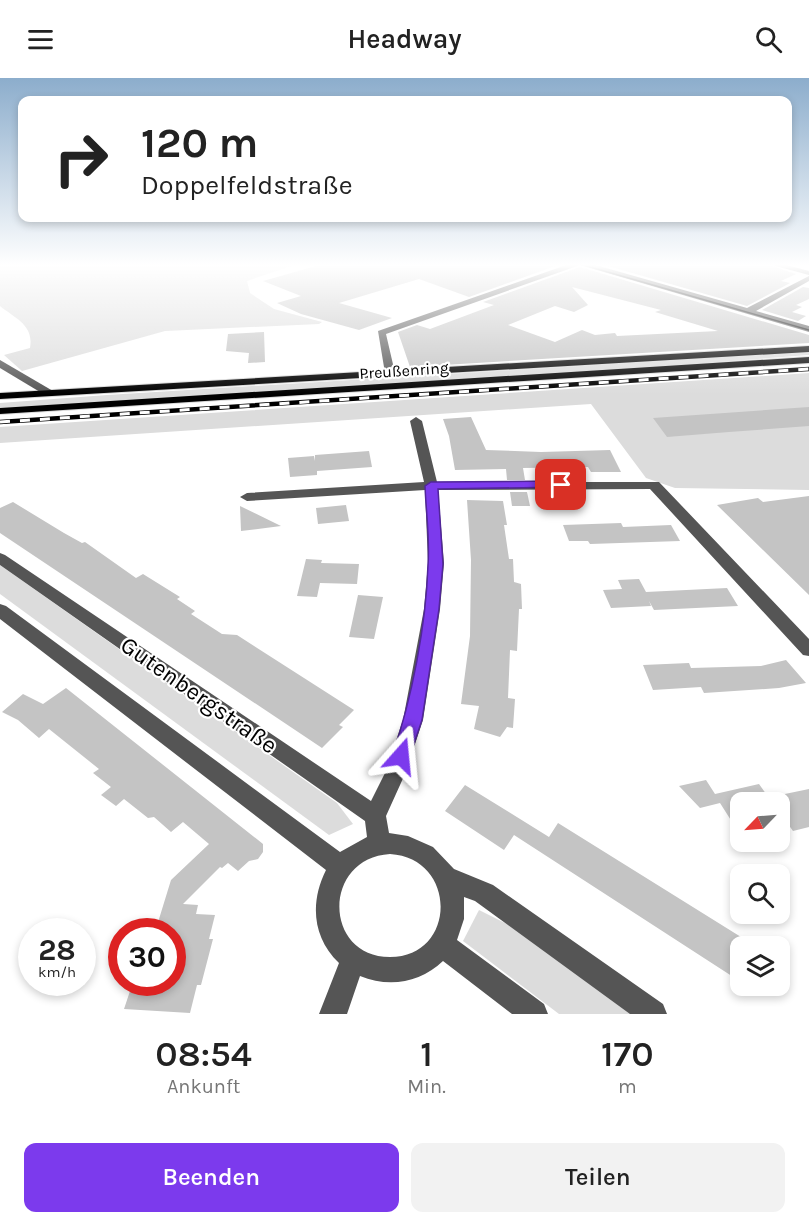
<!DOCTYPE html>
<html lang="de">
<meta charset="utf-8">
<style>
:root{--surface:#fff;--page:#f2f2f2;--text:#222;--muted:#767676;--accent:#7c3aed}
body{margin:0;font-family:Karla,sans-serif;background:var(--page);color:var(--text);height:100vh;display:flex;flex-direction:column;font-size:22px;white-space:nowrap}
*{box-sizing:border-box;margin:0}
p{font-size:20px;color:var(--muted)}
.icon{flex:none;width:33px;height:33px;fill:none;stroke:currentColor;stroke-width:2;stroke-linecap:round;stroke-linejoin:round}
.map{position:relative;height:936px;overflow:hidden}
.sheet{display:flex;flex-direction:column;background:var(--surface);flex:1}
.sheet>*{flex:none}
.banner{position:absolute;left:18px;top:18px;width:774px;height:126px;border-radius:12px;box-shadow:0 3px 9px #0003;background:#fff;color:var(--text);overflow:hidden}
.needle{width:39px;rotate:245deg}
.controls{position:absolute;left:730px;top:714px;display:grid;gap:12px}
.controls a{display:grid;place-items:center;width:60px;height:60px;border-radius:12px;background:var(--surface);box-shadow:0 3px 9px #0003;font-size:30px}
.speed{position:absolute;left:18px;top:840px;display:flex;gap:12px;font-size:30px;font-weight:700;text-align:center}
.speed>*{display:grid;place-content:center;width:78px;height:78px;border-radius:50%;background:var(--surface);box-shadow:0 3px 9px #0003;line-height:1}
.speed small{font-size:15px;font-weight:400}
.speed .limit{border:9px solid #d22;background:#fff;color:#111}
.pin{position:absolute;display:grid;place-items:center;width:51px;height:51px;color:#fff;margin:-26px;border-radius:12px;box-shadow:0 3px 9px #0006}
.me{position:absolute;width:66px;margin:-33px;rotate:18deg;stroke-linejoin:round;filter:drop-shadow(0 0 4px #0008)}
.turn{display:flex;align-items:center;gap:21px;height:126px;padding:0 24px;font-size:27px}
.turn .icon{width:78px;height:78px;stroke-width:2.5}
.turn b{display:block;font-size:42px;line-height:51px}
.eta{display:flex;justify-content:space-evenly;align-items:center;height:102px;text-align:center}
.eta b{font-size:36px;font-weight:600;line-height:42px}
.cta{display:flex;gap:12px;margin-top:auto;padding:12px 24px}
.cta a{flex:1;height:69px;border-radius:12px;background:var(--accent);color:#fff;font-size:24px;font-weight:600;line-height:69px;text-align:center}
.cta a+a{background:var(--page);color:var(--text)}
header{display:flex;justify-content:space-between;align-items:center;height:78px;padding:0 24px;background:var(--surface);font-size:27px;font-weight:600}
.map>svg:first-child{display:block}
.green{fill:#dcdcdc}
.building{fill:#c4c4c4;fill-rule:evenodd}
.lines{fill:none;stroke-linecap:round;stroke-linejoin:round}
.major-casing{stroke:#dbdbdb;stroke-width:2}
.minor{fill:#555;fill-rule:evenodd}
.major{fill:#000;fill-rule:evenodd}
.tram{stroke:#000;stroke-width:1.5}
.rail-casing{stroke:#000;stroke-width:4.5}
.rail{stroke:#fff;stroke-width:3;stroke-dasharray:10;stroke-linecap:butt}
.route{fill:#7c3aed;stroke:#51269a;stroke-width:1.5}
.labels{text-anchor:middle;stroke-width:4.5;stroke-linejoin:round;paint-order:stroke}
.far-street-label{font-size:16px;fill:#000;stroke:#fff}
.near-street-label{font-size:24px;fill:#000;stroke:#fff}
</style>
<header><svg class="icon" aria-label="menu" viewBox="0 0 24 24"><path d="M4 6h16M4 12h16M4 18h16"/></svg>Headway<svg class="icon" aria-label="search" viewBox="0 0 24 24"><circle cx="10" cy="10" r="6"/><path d="M15 15l6 6"/></svg></header>
<div class="map">
<svg width="809" height="936" viewBox="0 0 809 936">
<rect width="100%" height="100%" fill="#fff"/>
<g class="green">
<path d="M297,186L247,203L250,215L274,231L322,244L319,246L165,253L22,293L4,277L30,270C34,247 16,241 0,228V187Z"/>
<polygon points="809,274 809,277 599,293 0,330 0,325 107,317"/>
<polygon points="809,295 809,412 675,410 646,400 591,326 0,365 0,349"/>
<polygon points="0,487 337,725 353,746 329,757 0,516"/>
<polygon points="479,832 608,897 664,936 559,936 463,863"/>
</g>
<g class="building">
<polygon points="323,186 381,187 561,186 469,219 419,201 339,225 392,240 359,252 301,236 277,225 301,218 263,203"/>
<polygon points="601,186 766,186 796,196 781,203 790,205 747,228"/>
<path d="M580,189L809,257V265L410,289L398,254L417,247L430,251L494,227L483,224ZM572,209L661,232L655,234L718,253L617,258L615,255L595,257L582,252L555,264L508,247L555,228L574,234L588,227Z"/>
<polygon points="803,209 809,210 809,221 796,227 802,229 792,234 806,238 798,243 762,232"/>
<polygon points="264,254 265,284 248,285 249,275 226,273 228,256"/>
<polygon points="809,329 809,348 729,354 667,359 653,340"/>
<polygon points="471,339 486,372 541,374 610,372 621,394 591,394 588,389 523,390 525,402 507,402 506,391 455,392 449,358 443,341"/>
<polygon points="369,373 372,389 317,393 317,397 290,399 288,380 314,378 315,383 315,377"/>
<polygon points="510,414 527,414 530,428 512,428"/>
<polygon points="809,418 809,517 717,427 758,420 763,424"/>
<polygon points="467,422 503,423 507,447 504,447 509,481 513,481 514,504 521,506 522,531 519,531 517,573 510,572 508,620 515,621 513,650 507,649 500,659 474,651 479,628 461,626 470,558 471,482"/>
<polygon points="13,424 64,455 82,465 85,464 136,500 143,496 180,519 177,521 195,533 191,536 222,556 237,557 354,632 339,647 343,649 322,670 0,455 0,430"/>
<polygon points="346,427 349,443 318,446 316,430"/>
<polygon points="240,428 281,448 241,453"/>
<polygon points="621,445 623,449 671,447 680,463 590,466 588,463 569,463 563,447"/>
<polygon points="306,481 322,482 321,485 359,486 357,506 320,505 317,519 297,518"/>
<polygon points="639,501 646,514 727,510 738,528 654,532 649,523 651,528 611,530 603,512 622,511 618,502"/>
<polygon points="358,517 383,519 374,561 349,559"/>
<polygon points="786,582 806,605 779,610 704,615 701,609 653,612 643,587 689,585 691,590 761,588"/>
<polygon points="66,610 263,766 263,774 258,781 249,783 238,793 228,785 222,790 220,789 183,826 198,827 196,836 215,837 209,861 213,861 201,907 197,907 190,935 124,931 133,904 172,904 172,854 155,854 171,802 209,766 183,744 171,754 154,739 148,740 124,721 116,728 101,717 111,709 93,695 99,691 49,651 39,660 18,642 2,634 23,616 43,626"/>
<polygon points="706,702 715,716 759,706 772,724 741,724 741,758 720,725 700,730 679,708"/>
<polygon points="465,707 549,759 558,745 741,859 741,904 514,757 504,772 445,733"/>
<polygon points="809,711 809,749 793,753 780,735 780,717"/>
</g>
<g class="lines">
<g class="major-casing">
<g id="major">
<polygon points="809,268 809,274 0,321 0,315"/>
<polygon points="809,279 809,285 0,336 0,330"/>
</g>
</g>
<g class="minor">
<polygon points="569,186 592,186 747,230 809,198 809,203 756,233 809,248 809,254 580,187 386,256 395,295 390,298 385,295 378,253"/>
<polygon points="768,186 783,186 809,193 809,197"/>
<polygon points="0,282 53,313 55,315 49,318 45,317 0,290"/>
<path d="M416,339L422,343L437,404H659L809,561V578L803,577L650,411L438,412L444,485L440,531L423,642L405,696L386,738L389,755L408,758L433,769L454,791L493,807L663,926L667,936H630L475,823L464,819V841L457,862L544,926L548,936H512L443,883C420,905 389,910 360,898L347,936H319L339,885C312,859 310,824 326,792L0,541V526L6,528L340,774L367,759L365,743L0,487V475L5,477L371,723L385,695L403,642L424,531L428,485L425,412L247,423L240,419L247,415L424,404L410,343ZM390,776C458,780 457,879 390,879C323,879 322,780 390,776Z"/>
</g>
<use href="#major" class="major"/>
<polyline class="tram" points="580,186 809,252"/>
<g class="rail-casing">
<polyline id="rail" points="0,344 809,291"/>
</g>
<use href="#rail" class="rail"/>
</g>
<linearGradient id="sky" x2="0" y2="1"><stop stop-color="#8cadcc"/><stop offset="0.59" stop-color="#fff"/><stop offset="1" stop-color="#fff" stop-opacity="0"/></linearGradient>
<rect width="809" height="317" fill="url(#sky)"/>
<path class="route" d="M561,403L566,404V409L438,411L443,486L439,531L422,642L408,684L401,686L395,684L392,678C412,621 426,547 428,487C430,461 426,434 425,408L431,404Z"/>
<g class="labels">
<g class="far-street-label">
<text transform="translate(404 292) rotate(-4)" y="6">Preußenring</text>
</g>
<g class="near-street-label">
<text transform="translate(199 617) rotate(35)" y="8">Gutenbergstraße</text>
</g>
</g>
</svg>
<div class="controls">
<a><svg class="needle" viewBox="-14 -14 28 28"><path d="M0-13l5 13h-10z" fill="#e53935"/><path d="M0 13l5-13h-10z" fill="#767676"/></svg></a>
<a><svg class="icon" aria-label="search" viewBox="0 0 24 24"><circle cx="10" cy="10" r="6"/><path d="M15 15l6 6"/></svg></a>
<a><svg class="icon" aria-label="layers" viewBox="0 0 24 24"><path d="M12 4l9 5-9 5-9-5zM3 14l9 5 9-5"/></svg></a>
</div>
<div class="speed"><div>28<small>km/h</small></div><div class="limit">30</div></div>
<div class="pin" style="left:561px;top:407px;background:#d93025"><svg class="icon" aria-label="arrive" viewBox="0 0 24 24"><path d="M6 21V4h12l-3 4 3 4H6"/></svg></div>
<svg class="me" style="left:401px;top:678px" viewBox="-20 -20 40 40"><path d="M0-17L14 15 0 8-14 15z" fill="#7c3aed" stroke="#fff" stroke-width="4"/></svg>
<div class="banner">
<div class="turn"><svg class="icon" aria-label="right" viewBox="0 0 24 24"><path d="M7 20v-9h11M14 6l5 5-5 5"/></svg><div><b>120 m</b>Doppelfeldstraße</div></div>
</div>
</div>
<section class="sheet">
<div class="eta">
<div><b>08:54</b><p>Ankunft</p></div>
<div><b>1</b><p>Min.</p></div>
<div><b>170</b><p>m</p></div>
</div>
<div class="cta"><a>Beenden</a><a>Teilen</a></div>
</section>
